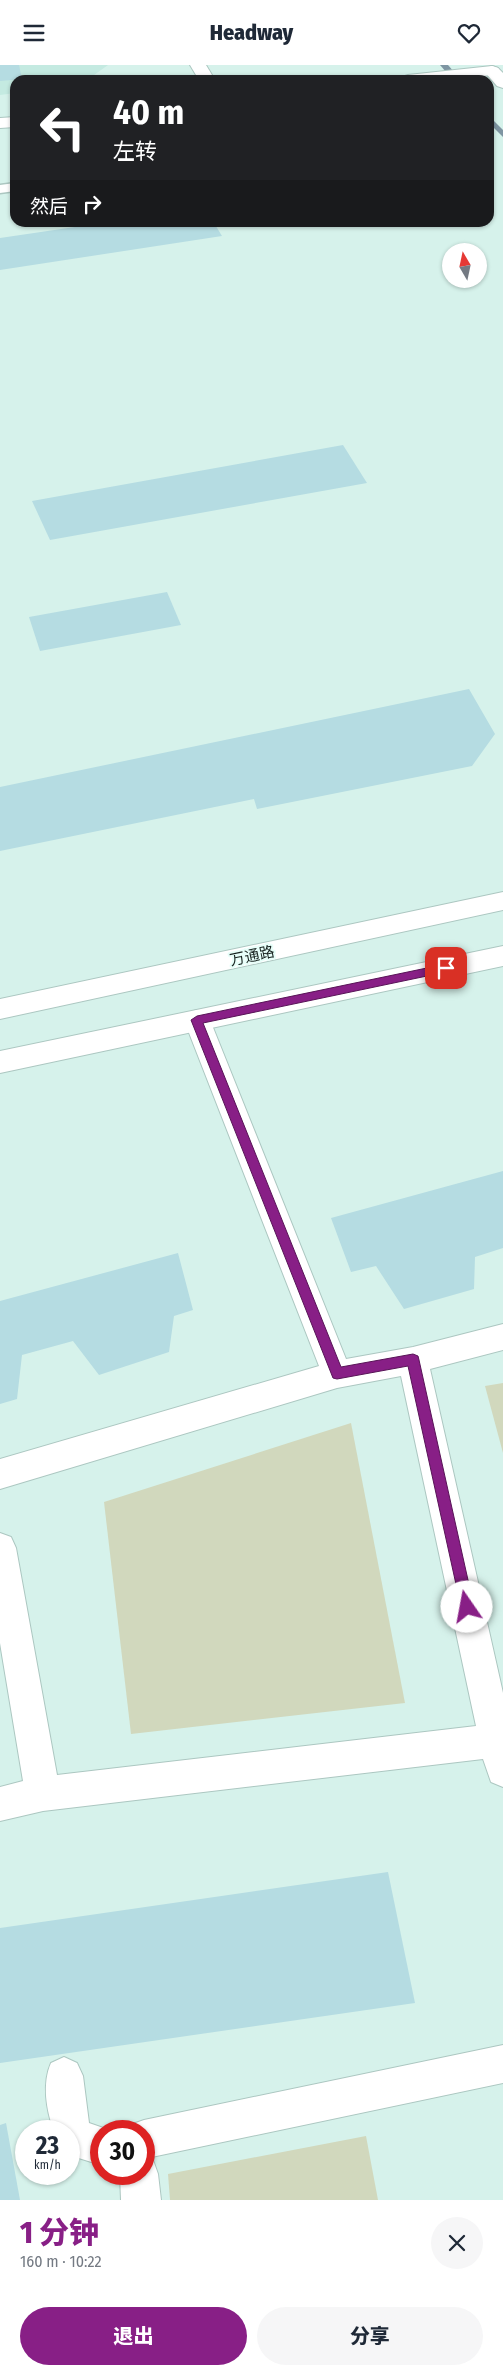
<!DOCTYPE html>
<html lang="zh">
<meta charset="utf-8">
<style>
:root{--surface:#fff;--page:#f6f6f7;--text:#1f2937;--muted:#747a83;--accent:#881f86}
body{margin:0;font-family:"Fira Sans Condensed","Noto Sans SC",sans-serif;background:var(--page);color:var(--text);height:100vh;display:flex;flex-direction:column;font-size:19px;white-space:nowrap}
*{box-sizing:border-box;margin:0}
p{font-size:16px;color:var(--muted)}
.icon{flex:none;width:28px;height:28px;fill:none;stroke:currentColor;stroke-width:2;stroke-linecap:round;stroke-linejoin:round}
.map{position:relative;height:2135px;overflow:hidden}
.side{display:flex;flex-direction:column;background:var(--surface);flex:1}
.side>*{flex:none}
.guide{position:absolute;left:10px;top:10px;width:484px;height:152px;border-radius:15px;box-shadow:0 1px 4px #0004;background:#202124;color:#fff;overflow:hidden}
.needle{width:32px;rotate:351deg}
.fabs{position:absolute;left:442px;top:178px;display:grid;gap:10px}
.fabs a{display:grid;place-items:center;width:45px;height:45px;border-radius:50%;background:var(--surface);box-shadow:0 1px 4px #0004;font-size:25px}
.speed{position:absolute;left:15px;top:2055px;display:flex;gap:10px;font-size:25px;font-weight:700;text-align:center}
.speed>*{display:grid;place-content:center;width:65px;height:65px;border-radius:50%;background:var(--surface);box-shadow:0 1px 4px #0004;line-height:1}
.speed small{font-size:12px;font-weight:400}
.speed .limit{border:8px solid #d22;background:#fff;color:#111}
.pin{position:absolute;display:grid;place-items:center;width:42px;height:42px;color:#fff;margin:-21px;border-radius:10px;box-shadow:0 2px 8px #0006}
.me{position:absolute;width:55px;margin:-28px;rotate:348deg;stroke-linejoin:round;filter:drop-shadow(0 0 4px #0008)}
.turn{display:flex;align-items:center;gap:18px;height:105px;padding:0 20px;font-size:22px}
.turn .icon{width:65px;height:65px;stroke-width:2.5}
.turn b{display:block;font-size:35px;line-height:42px}
.then{display:flex;align-items:center;height:48px;padding:0 20px;background:#0003;gap:10px;font-size:19px}
.round{display:grid;place-items:center;flex:none;width:52px;height:52px;border-radius:26px;background:var(--page)}
.overview{display:flex;align-items:center;justify-content:space-between;height:85px;padding:0 20px}
h1{font-size:30px;font-weight:800;line-height:38px;color:var(--accent)}
.primary-button{display:flex;gap:10px;margin-top:auto;padding:10px 20px}
.primary-button a{flex:1;height:58px;border-radius:30px;background:var(--accent);color:#fff;font-size:20px;font-weight:800;line-height:58px;text-align:center}
.primary-button a+a{background:var(--page);color:var(--text)}
header{display:flex;justify-content:space-between;align-items:center;height:65px;padding:0 20px;background:var(--surface);font-size:22px;font-weight:800}
.map>svg:first-child{display:block}
.built{fill:#c4eae1}
.green{fill:#d1d8bd}
.lines{fill:none;stroke-linecap:round;stroke-linejoin:round}
.stream{fill:#7e95a2;fill-rule:evenodd}
.building{fill:#b5dce2}
.lane-casing{stroke:#acc7c1;stroke-width:3}
.street-casing{stroke:#acc7c1;stroke-width:2}
.secondary-casing{stroke:#acc7c1;stroke-width:2}
.lane{fill:#fff;fill-rule:evenodd}
.street{fill:#fff;fill-rule:evenodd}
.secondary{fill:#fff;fill-rule:evenodd}
.route{fill:#881f86;stroke:#581457}
.labels{text-anchor:middle;stroke-width:4;stroke-linejoin:round;paint-order:stroke}
.street-label{font-size:15px;fill:#17221f;stroke:#e7fef9}
</style>
<header><svg class="icon" aria-label="menu" viewBox="0 0 24 24"><path d="M4 6h16M4 12h16M4 18h16"/></svg>Headway<svg class="icon" aria-label="heart" viewBox="0 0 24 24"><path d="M12 20l-8-8c-3-5 5-10 8-4 3-6 11-1 8 4z"/></svg></header>
<div class="map">
<svg width="503" height="2135" viewBox="0 0 503 2135">
<rect width="100%" height="100%" fill="#d6f2eb"/>
<polygon class="built" points="0,0 108,0 87,15 15,15 15,28 0,30"/>
<g class="green">
<polygon points="503,1318 503,1388 485,1321"/>
<polygon points="351,1358 405,1638 131,1669 104,1437"/>
<polygon points="366,2071 378,2135 170,2135 168,2109"/>
</g>
<g class="lines">
<g class="stream">
<polygon points="440,0 448,0 461,15 453,15"/>
<polygon points="489,51 503,65 503,72 489,58"/>
</g>
</g>
<g class="building">
<polygon points="0,0 19,0 22,14 0,16"/>
<polygon points="102,158 214,158 222,171 0,205 0,173"/>
<polygon points="343,380 367,418 50,475 32,436"/>
<polygon points="167,527 181,560 40,586 29,552"/>
<polygon points="469,624 495,669 472,701 257,744 254,734 0,786 0,722"/>
<polygon points="503,1106 503,1183 475,1192 474,1224 404,1244 376,1201 351,1207 331,1153"/>
<polygon points="178,1188 193,1245 174,1251 169,1287 99,1310 73,1276 22,1290 17,1334 0,1339 0,1236"/>
<polygon points="388,1807 415,1938 0,1998 0,1863"/>
<polygon points="6,2058 20,2135 0,2135 0,2060"/>
</g>
<g class="lines">
<g class="lane-casing">
<polygon id="lane" points="15,118 15,126 0,128 0,120"/>
</g>
<g class="street-casing">
<g id="street">
<polygon points="190,0 206,0 215,15 199,15"/>
<polygon points="492,1 498,3 503,8 503,23 497,21 484,6 486,3"/>
<polygon points="197,945 206,948 210,955 346,1294 413,1282 503,1259 503,1285 430,1304 503,1628 503,1722 491,1717 483,1694 43,1746 0,1756 0,1722 23,1716 0,1578 0,1468 11,1472 16,1483 57,1710 476,1661 401,1311 337,1323 0,1424 0,1394 319,1301 184,955 188,948"/>
<polygon points="503,1980 503,2018 147,2093 153,2095 158,2109 161,2135 121,2135 120,2109 144,2109 144,2066 128,2066 130,2060 144,2055"/>
<path d="M64,1992L77,1998L83,2011L89,2058L112,2066H101V2100L69,2090V2066H54C46,2045 42,2018 51,1998Z"/>
</g>
</g>
<g class="secondary-casing">
<g id="secondary">
<polygon points="492,1 498,3 500,6 498,9 453,15 400,15 402,12 408,10"/>
<polygon points="15,52 15,62 0,63 0,53"/>
<polygon points="503,827 503,845 0,954 0,934"/>
<polygon points="503,881 503,901 0,1008 0,986"/>
</g>
</g>
<use href="#lane" class="lane"/>
<use href="#street" class="street"/>
<use href="#secondary" class="secondary"/>
</g>
<polygon class="route" points="446,899 451,903 446,907 203,958 341,1302 413,1289 418,1291 419,1295 474,1542 472,1547 467,1549 463,1547 461,1542 408,1301 337,1314 333,1313 191,955 197,951"/>
<g class="labels">
<g class="street-label">
<text transform="translate(252 891) rotate(-12)" y="5">万通路</text>
</g>
</g>
</svg>
<div class="fabs">
<a><svg class="needle" viewBox="-14 -14 28 28"><path d="M0-13l5 13h-10z" fill="#e53935"/><path d="M0 13l5-13h-10z" fill="#747a83"/></svg></a>
</div>
<div class="speed"><div>23<small>km/h</small></div><div class="limit">30</div></div>
<div class="pin" style="left:446px;top:903px;background:#d93025"><svg class="icon" aria-label="arrive" viewBox="0 0 24 24"><path d="M6 21V4h12l-3 4 3 4H6"/></svg></div>
<svg class="me" style="left:467px;top:1542px" viewBox="-20 -20 40 40"><circle r="19" fill="#fff"/><path d="M0-13L10 11 0 6-10 11z" fill="#881f86"/></svg>
<div class="guide">
<div class="turn"><svg class="icon" aria-label="left" viewBox="0 0 24 24"><path d="M17 20v-9H6M10 6l-5 5 5 5"/></svg><div><b>40 m</b>左转</div></div>
<div class="then">然后<svg class="icon" aria-label="right" viewBox="0 0 24 24"><path d="M7 20v-9h11M14 6l5 5-5 5"/></svg></div>
</div>
</div>
<section class="side">
<div class="overview"><div><h1>1 分钟</h1><p>160 m · 10:22</p></div><a class="round"><svg class="icon" aria-label="close" viewBox="0 0 24 24"><path d="M6 6l12 12M18 6L6 18"/></svg></a></div>
<div class="primary-button"><a>退出</a><a>分享</a></div>
</section>
